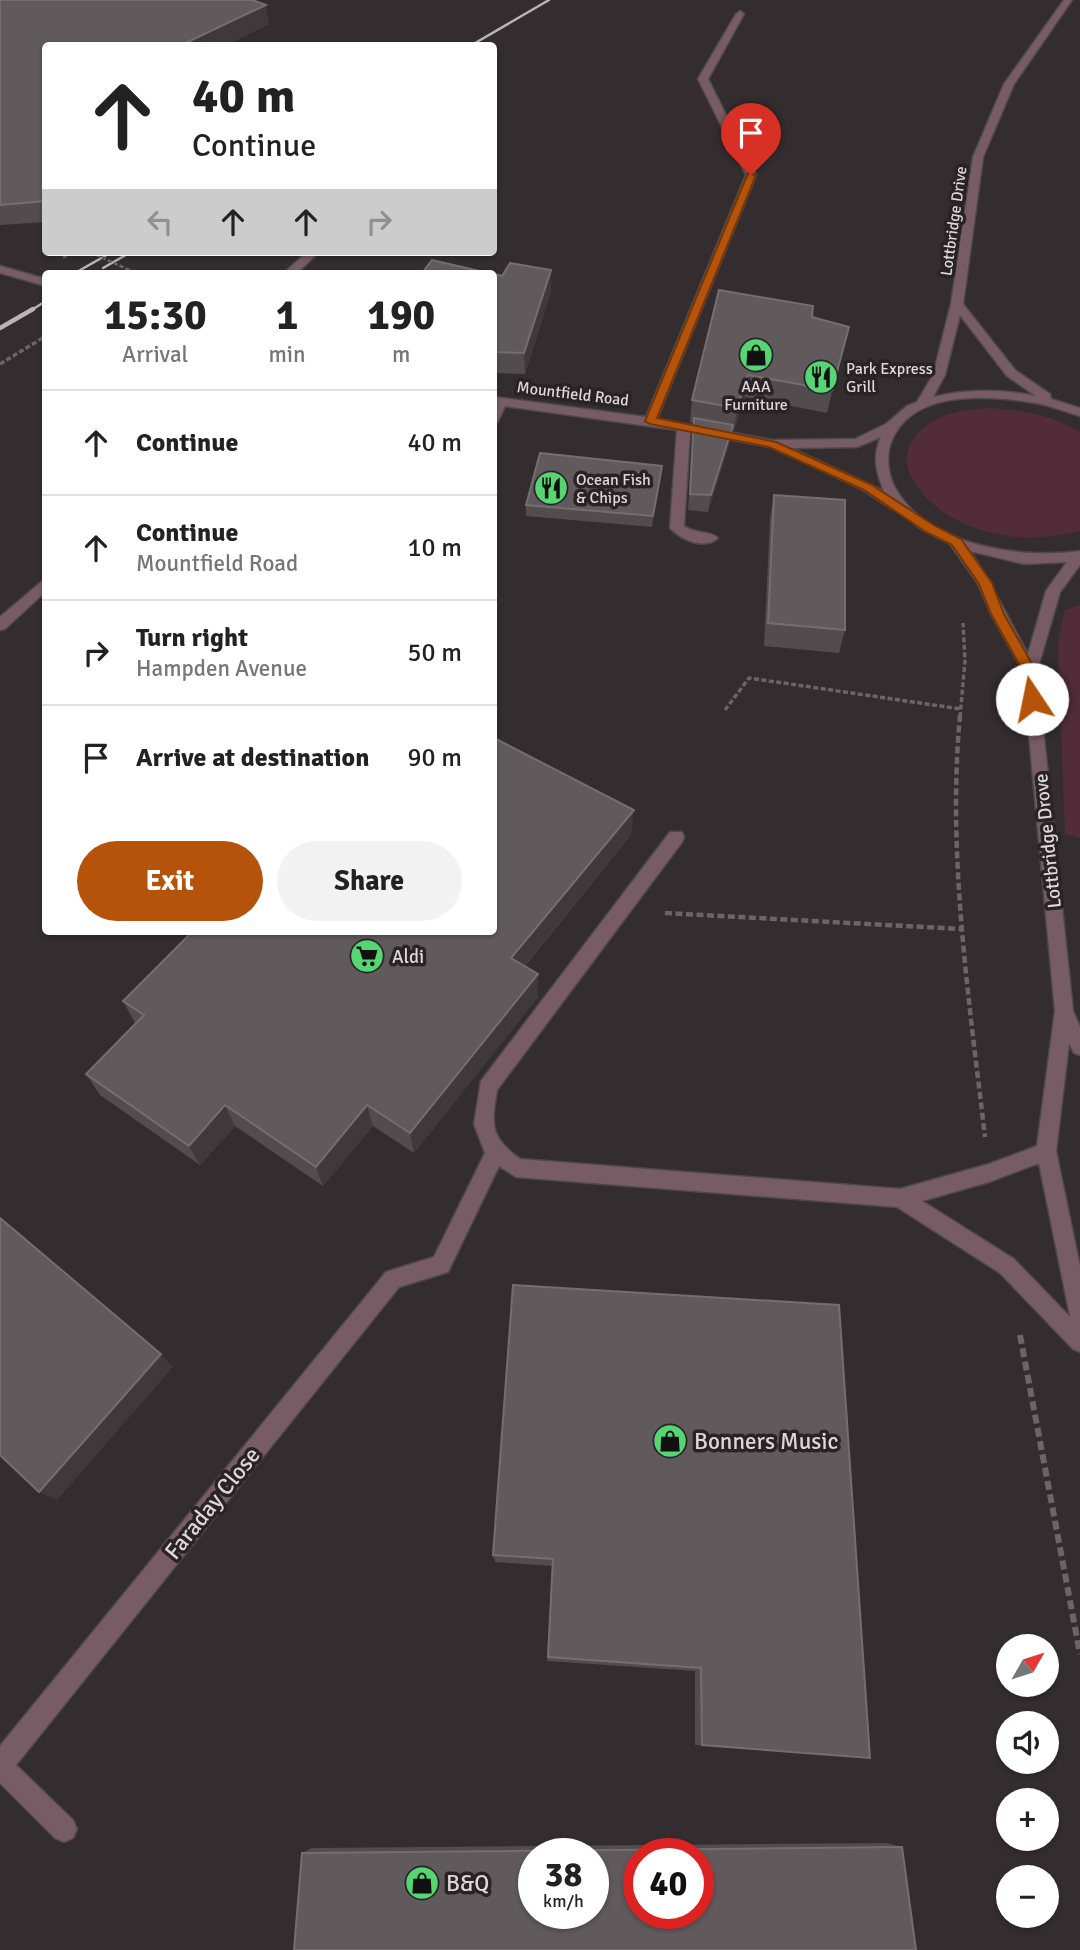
<!DOCTYPE html>
<meta charset="utf-8">
<style>
:root{--surface:#fff;--page:#f2f2f2;--text:#222;--muted:#767676;--line:#e0e0e0;--accent:#b45309}
body{margin:0;font-family:Signika,sans-serif;background:var(--page);color:var(--text);height:100vh;display:flex;flex-direction:column;font-size:26px;white-space:nowrap}
*{box-sizing:border-box;margin:0}
p{font-size:23px;color:var(--muted)}
.icon{flex:none;width:38px;height:38px;fill:none;stroke:currentColor;stroke-width:2;stroke-linecap:round;stroke-linejoin:round}
.map{position:relative;flex:1;overflow:hidden}
.panel{position:absolute;left:42px;top:270px;width:455px;height:665px;display:flex;flex-direction:column;background:var(--surface);border-radius:7px;box-shadow:0 2px 5px #0004}
.panel>*{flex:none}
.guide{position:absolute;left:42px;top:42px;width:455px;height:214px;border-radius:7px;box-shadow:0 2px 5px #0004;background:#fff;color:var(--text);overflow:hidden}
.needle{width:46px;rotate:51deg}
.tools{position:absolute;left:996px;top:1634px;display:grid;gap:14px}
.tools a{display:grid;place-items:center;width:63px;height:63px;border-radius:50%;background:var(--surface);box-shadow:0 2px 5px #0004;font-size:35px}
.speed{position:absolute;left:518px;top:1838px;display:flex;gap:14px;font-size:35px;font-weight:700;text-align:center}
.speed>*{display:grid;place-content:center;width:91px;height:91px;border-radius:50%;background:var(--surface);box-shadow:0 2px 5px #0004;line-height:1}
.speed small{font-size:18px;font-weight:400}
.speed .limit{border:10px solid #d22;background:#fff;color:#111}
.pin{position:absolute;display:grid;place-items:center;width:60px;height:60px;color:#fff;margin:-72px -30px;border-radius:50% 50% 50% 0;rotate:-45deg;box-shadow:0 0 7px #0007}
.pin .icon{rotate:45deg}
.me{position:absolute;width:77px;margin:-38px;rotate:349deg;stroke-linejoin:round;filter:drop-shadow(0 0 5px #0008)}
.turn{display:flex;align-items:center;gap:24px;height:147px;padding:0 35px;font-size:32px}
.turn .icon{width:91px;height:91px;stroke-width:2.5}
.turn b{display:block;font-size:49px;line-height:60px}
.lanes{display:flex;align-items:center;height:66px;padding:0 35px;background:#0003;justify-content:center;gap:35px;direction:ltr}
.lanes .off{opacity:.35}
.eta{display:flex;justify-content:space-evenly;align-items:center;height:119px;text-align:center}
.eta b{font-size:42px;font-weight:700;line-height:49px}
.primary-button{display:flex;gap:14px;margin-top:auto;padding:14px 35px}
.primary-button a{flex:1;height:80px;border-radius:42px;background:var(--accent);color:#fff;font-size:28px;font-weight:700;line-height:80px;text-align:center}
.primary-button a+a{background:var(--page);color:var(--text)}
ul{padding:0;list-style:none}
li{display:flex;align-items:center;gap:21px;height:105px;padding:0 35px;border-top:2px solid var(--line)}
li div{flex:1}
li b{display:block;font-size:26px}
li em{font-style:normal}
.map>svg:first-child{display:block}
.green{fill:#522d39}
.lines{fill:none;stroke-linecap:round;stroke-linejoin:round}
.minor-casing{stroke:#4f484a;stroke-width:3}
.path-far3{stroke:#6b6567;stroke-width:2.5;stroke-dasharray:4.5 2;stroke-linecap:butt}
.path-far2{stroke:#6b6567;stroke-width:3.5;stroke-dasharray:5 2.5;stroke-linecap:butt}
.path-far1{stroke:#6b6567;stroke-width:4.5;stroke-dasharray:7 3.5;stroke-linecap:butt}
.path{stroke:#6b6567;stroke-width:6;stroke-dasharray:9 4.5;stroke-linecap:butt}
.minor{fill:#785c65;fill-rule:evenodd}
.rail-far1{stroke:#b9b4b6;stroke-width:2.5}
.rail{stroke:#b9b4b6;stroke-width:4.5}
.path-bridge{stroke:#6b6567;stroke-width:2.5;stroke-dasharray:4.5 2;stroke-linecap:butt}
.wall{fill:#524c4e}
.shaded-wall{fill:#40393b}
.building{fill:#615a5c;stroke:#746e70;stroke-width:2;fill-rule:evenodd}
.route{fill:#b45309;stroke:#753606;stroke-width:2}
.labels{text-anchor:middle;stroke-width:7;stroke-linejoin:round;paint-order:stroke}
.far-street-label{font-size:16px;fill:#dcd7d9;stroke:#2a2325}
.far-poi-label{font-size:16px;fill:#dcd7d9;stroke:#2a2325;text-anchor:start}
.street-label{font-size:19px;fill:#dcd7d9;stroke:#2a2325}
.poi-label{font-size:19px;fill:#dcd7d9;stroke:#2a2325;text-anchor:start}
.near-poi-label{font-size:23px;fill:#dcd7d9;stroke:#2a2325;text-anchor:start}
.near-street-label{font-size:23px;fill:#dcd7d9;stroke:#2a2325}
</style>
<div class="map">
<svg width="1080" height="1950" viewBox="0 0 1080 1950">
<rect width="100%" height="100%" fill="#342d2f"/>
<g class="green">
<path d="M990,408C1022,410 1052,415 1080,432V531C1041,541 1002,540 965,524C932,510 883,466 920,431C939,413 966,409 990,408Z"/>
<polygon points="1080,605 1080,838 1065,834 1058,641 1065,610"/>
</g>
<g class="lines">
<g class="minor-casing">
<g id="minor">
<path d="M1064,0H1072L1014,84L983,157L963,304L1015,370L1050,394L1051,399L1080,408V416C1063,411 1047,404 1029,402C984,395 913,391 892,440C885,456 888,477 897,491C931,547 1022,559 1080,551V565L1060,592L1037,671L1073,1011L1080,1027V1055L1074,1053L1069,1043L1056,1151L1080,1267V1352L1073,1349L1000,1273L897,1207L516,1177L499,1166L448,1272L399,1287L16,1765L73,1820L77,1829L73,1838L64,1842L55,1838L0,1783V1746L386,1272L434,1257L485,1153L474,1124L481,1081L670,832H682L684,837L682,842L497,1090C491,1125 490,1137 520,1159L900,1189L989,1164L1037,1146L1055,1011L1023,671L991,614L978,584L950,544L921,529L898,510L892,509L863,490L775,448L690,432L684,526C696,534 711,531 718,538C704,550 681,540 670,528L677,430L505,406L498,421L494,422V397L646,417L746,175L698,79L736,14L740,11L744,14L708,79L756,175L657,419L772,440L855,439L886,424L907,406L917,402L933,375L951,304L973,157L1004,84ZM960,315L1007,376L1036,396C1002,389 966,389 933,397L945,375ZM881,437C872,456 876,472 884,491L791,448L857,447ZM970,551L1024,564L1067,562L1046,591L1028,654C1008,619 993,584 970,551ZM1039,1163L1070,1316V1317L1014,1259L922,1201L989,1182Z"/>
<polygon points="307,252 319,252 297,273 284,273"/>
<polygon points="0,266 46,279 46,286 0,273"/>
<polygon points="46,578 46,591 5,629 0,630 0,617"/>
</g>
</g>
<polyline class="path-far3" points="63,258 73,252"/>
<g class="path-far2">
<polyline points="0,364 46,336"/>
<polyline points="725,710 749,678 961,709"/>
<polyline points="960,717 965,661 963,623"/>
</g>
<g class="path-far1">
<path d="M960,715C947,854 969,999 985,1137"/>
<polyline points="665,913 961,929"/>
</g>
<polyline class="path" points="1020,1335 1080,1654"/>
<use href="#minor" class="minor"/>
<g class="rail-far1">
<polyline points="470,46 549,0"/>
<polyline points="103,268 131,252"/>
<polyline points="75,273 112,252"/>
<polyline points="30,311 46,301"/>
</g>
<polyline class="rail" points="0,328 33,309"/>
<polyline class="path-bridge" points="90,252 129,270 125,273"/>
</g>
<g class="wall">
<polygon points="0,0 269,24 224,46 46,46 46,222 0,225"/>
<polygon points="551,270 551,291 525,374 494,373 494,274 502,276"/>
<polygon points="812,317 849,327 827,413 745,397 734,430 732,430 730,442 708,512 688,510 694,423 690,422 692,400"/>
<polygon points="662,466 652,527 526,516 526,505"/>
<polygon points="774,495 845,630 839,653 764,646 770,518"/>
<polygon points="631,835 525,966 538,974 538,997 414,1153 373,1126 323,1186 235,1126 200,1165 100,1095 86,1074 135,1023 123,1001"/>
<polygon points="513,1285 856,1757 695,1745 695,1671 547,1661 552,1566 495,1562 493,1555"/>
<polygon points="886,1843 902,1847 302,1853 312,1848"/>
</g>
<g class="shaded-wall">
<polygon points="266,5 269,24 224,46 179,46"/>
<polygon points="551,270 551,291 525,374 524,353"/>
<polygon points="849,327 844,349 827,413 832,390"/>
<polygon points="748,375 745,397 734,430 737,408"/>
<polygon points="733,425 730,442 708,512 711,495"/>
<polygon points="662,466 661,477 652,527 653,516"/>
<polygon points="634,810 631,835 512,981 511,958"/>
<polygon points="538,974 538,997 414,1153 410,1133"/>
<polygon points="225,1105 235,1126 200,1165 189,1146"/>
<polygon points="367,1105 373,1126 323,1186 316,1167"/>
<polygon points="161,1354 173,1367 57,1500 39,1492"/>
</g>
<g class="building">
<polygon points="0,0 252,0 266,5 179,46 46,46 46,201 0,205"/>
<polygon points="432,260 488,273 422,273"/>
<polygon points="510,263 551,270 524,353 494,352 494,274 502,276"/>
<polygon points="719,290 813,306 812,317 849,327 832,390 748,375 737,408 692,400"/>
<polygon points="694,418 733,425 711,495 690,494"/>
<polygon points="540,453 662,466 653,516 526,505"/>
<polygon points="774,495 845,500 845,630 768,623"/>
<polygon points="494,738 634,810 511,958 538,974 410,1133 367,1105 316,1167 225,1105 189,1146 86,1074 144,1015 123,1001 193,931 494,931"/>
<polygon points="0,1218 161,1354 39,1492 0,1455"/>
<polygon points="513,1285 839,1305 870,1758 702,1745 701,1668 548,1657 553,1559 493,1555"/>
<path d="M902,1847L916,1950H294L302,1853ZM534,1853H593V1913H534ZM639,1853H698V1913H639Z"/>
</g>
<polygon class="route" points="748,173 756,175 657,418 776,442 872,485 935,526 961,539 992,583 1004,614 1036,671 1039,699 1037,702 1032,704 1025,699 1023,671 991,614 979,584 952,545 926,532 864,490 769,447 650,424 645,421"/>
<defs>
<g id="shop-disc" transform="scale(1.75)"><circle r="9.5" fill="#55d672" stroke="#2a2325"/><path d="M-5-2.5h2.3a2.7 3.5 0 0 1 5.4 0H5L5.5 6h-11ZM-1.5-2.5h3a1.5 2.3 0 0 0-3 0Z" fill="#111"/></g>
<g id="restaurant-disc" transform="scale(1.75)"><circle r="9.5" fill="#55d672" stroke="#2a2325"/><path d="M-5-6h1v4h1v-4h1v4h1v-4h1v5L-1.5 .5V6h-2V.5L-5-1ZM5-6V6H3V1.5H1.5Q1.5-4 5-6Z" fill="#111"/></g>
<g id="supermarket-disc" transform="scale(1.75)"><circle r="9.5" fill="#55d672" stroke="#2a2325"/><path d="M-6-5.5h2.5l.6 2H6L4.5 2H-2.5L-4.4-4H-6ZM-1.5 3.2a1.3 1.3 0 1 0 .1 0ZM3 3.2a1.3 1.3 0 1 0 .1 0Z" fill="#111"/></g>
</defs>
<g fill-rule="evenodd">
<use href="#shop-disc" x="756" y="355"/>
<use href="#restaurant-disc" x="821" y="377"/>
<use href="#restaurant-disc" x="551" y="488"/>
<use href="#supermarket-disc" x="367" y="956"/>
<use href="#shop-disc" x="670" y="1441"/>
<use href="#shop-disc" x="422" y="1883"/>
</g>
<g class="labels">
<g class="far-street-label">
<text transform="translate(953 221) rotate(-82)" y="6">Lottbridge Drive</text>
<text transform="translate(573 393) rotate(7)" y="6">Mountfield Road</text>
</g>
<g class="far-poi-label">
<text x="846" y="374">Park Express<tspan x="846" dy="18">Grill</tspan></text>
<text x="756" y="392" text-anchor="middle">AAA<tspan x="756" dy="18">Furniture</tspan></text>
<text x="576" y="485">Ocean Fish<tspan x="576" dy="18">&amp; Chips</tspan></text>
</g>
<g class="street-label">
<text transform="translate(1047 841) rotate(-96)" y="7">Lottbridge Drove</text>
</g>
<g class="poi-label">
<text x="392" y="963">Aldi</text>
</g>
<g class="near-poi-label">
<text x="694" y="1449">Bonners Music</text>
<text x="446" y="1891">B&amp;Q</text>
</g>
<g class="near-street-label">
<text transform="translate(212 1503) rotate(-51)" y="8">Faraday Close</text>
</g>
</g>
</svg>
<div class="tools">
<a><svg class="needle" viewBox="-14 -14 28 28"><path d="M0-13l5 13h-10z" fill="#e53935"/><path d="M0 13l5-13h-10z" fill="#767676"/></svg></a>
<a><svg class="icon" aria-label="sound" viewBox="0 0 24 24"><path d="M4 9h4l5-4v14l-5-4H4zM17 9q2 3 0 6"/></svg></a>
<a>+</a>
<a>−</a>
</div>
<div class="speed"><div>38<small>km/h</small></div><div class="limit">40</div></div>
<div class="pin" style="left:751px;top:175px;background:#d93025"><svg class="icon" aria-label="arrive" viewBox="0 0 24 24"><path d="M6 21V4h12l-3 4 3 4H6"/></svg></div>
<svg class="me" style="left:1032px;top:699px" viewBox="-20 -20 40 40"><circle r="19" fill="#fff"/><path d="M0-13L10 11 0 6-10 11z" fill="#b45309"/></svg>
<div class="guide">
<div class="turn"><svg class="icon" aria-label="ahead" viewBox="0 0 24 24"><path d="M12 20V5M6 11l6-6 6 6"/></svg><div><b>40 m</b>Continue</div></div>
<div class="lanes"><svg class="icon off" aria-label="left" viewBox="0 0 24 24"><path d="M17 20v-9H6M10 6l-5 5 5 5"/></svg><svg class="icon" aria-label="ahead" viewBox="0 0 24 24"><path d="M12 20V5M6 11l6-6 6 6"/></svg><svg class="icon" aria-label="ahead" viewBox="0 0 24 24"><path d="M12 20V5M6 11l6-6 6 6"/></svg><svg class="icon off" aria-label="right" viewBox="0 0 24 24"><path d="M7 20v-9h11M14 6l5 5-5 5"/></svg></div>
</div>
<section class="panel">
<div class="eta">
<div><b>15:30</b><p>Arrival</p></div>
<div><b>1</b><p>min</p></div>
<div><b>190</b><p>m</p></div>
</div>
<ul>
<li><svg class="icon" aria-label="ahead" viewBox="0 0 24 24"><path d="M12 20V5M6 11l6-6 6 6"/></svg><div><b>Continue</b></div><em>40 m</em></li>
<li><svg class="icon" aria-label="ahead" viewBox="0 0 24 24"><path d="M12 20V5M6 11l6-6 6 6"/></svg><div><b>Continue</b><p>Mountfield Road</p></div><em>10 m</em></li>
<li><svg class="icon" aria-label="right" viewBox="0 0 24 24"><path d="M7 20v-9h11M14 6l5 5-5 5"/></svg><div><b>Turn right</b><p>Hampden Avenue</p></div><em>50 m</em></li>
<li><svg class="icon" aria-label="arrive" viewBox="0 0 24 24"><path d="M6 21V4h12l-3 4 3 4H6"/></svg><div><b>Arrive at destination</b></div><em>90 m</em></li>
</ul>
<div class="primary-button"><a>Exit</a><a>Share</a></div>
</section>
</div>
